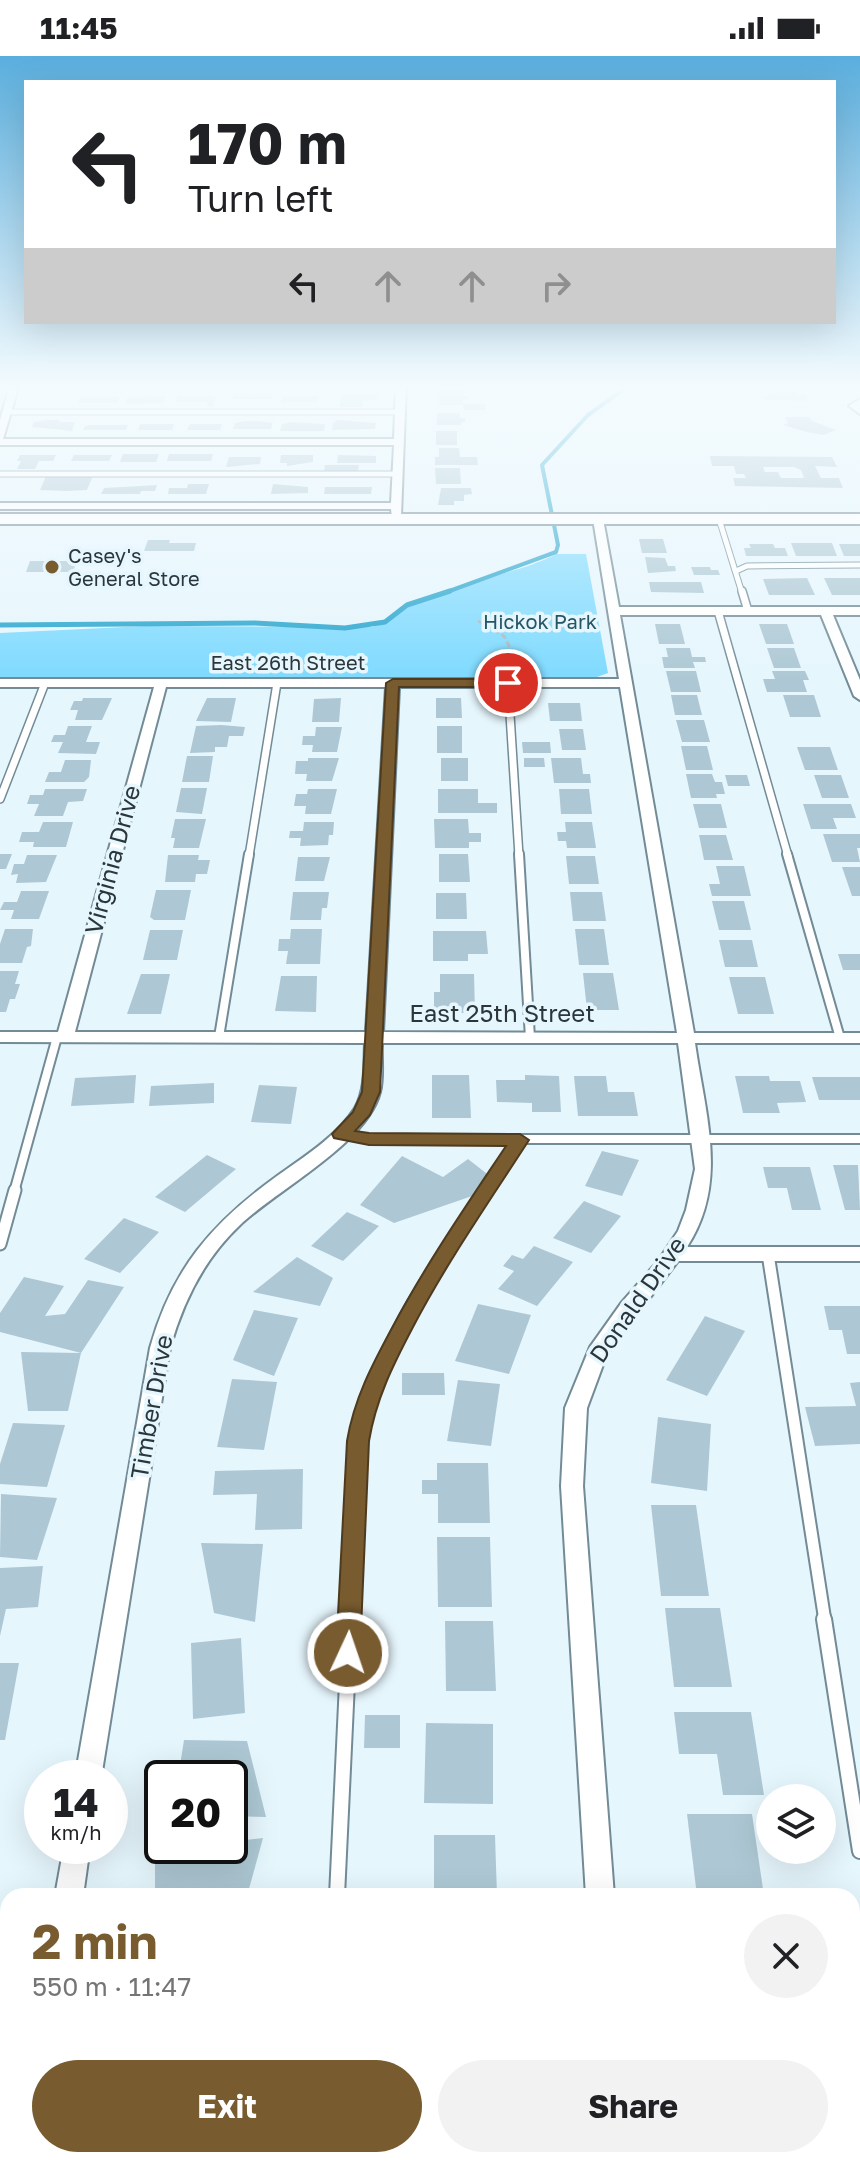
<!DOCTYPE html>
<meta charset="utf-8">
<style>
:root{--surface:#fff;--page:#f2f2f2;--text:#202124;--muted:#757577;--accent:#785b2f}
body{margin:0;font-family:"Golos Text",sans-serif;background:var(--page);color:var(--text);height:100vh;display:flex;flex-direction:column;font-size:30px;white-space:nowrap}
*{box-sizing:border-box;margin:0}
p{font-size:26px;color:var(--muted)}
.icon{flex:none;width:44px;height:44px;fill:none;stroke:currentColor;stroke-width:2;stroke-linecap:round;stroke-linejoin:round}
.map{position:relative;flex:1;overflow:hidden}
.panel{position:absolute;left:0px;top:1832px;width:860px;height:280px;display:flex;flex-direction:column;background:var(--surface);border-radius:24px 24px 0 0;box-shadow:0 8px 32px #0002}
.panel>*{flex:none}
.guide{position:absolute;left:24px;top:24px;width:812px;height:244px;border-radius:0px;box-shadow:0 8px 32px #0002;background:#fff;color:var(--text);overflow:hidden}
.controls{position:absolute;left:756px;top:1728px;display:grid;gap:16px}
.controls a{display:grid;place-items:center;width:80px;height:80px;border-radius:50%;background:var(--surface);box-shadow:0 8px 32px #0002;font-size:40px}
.speed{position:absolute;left:24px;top:1704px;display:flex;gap:16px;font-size:40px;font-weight:700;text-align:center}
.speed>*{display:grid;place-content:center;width:104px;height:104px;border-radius:50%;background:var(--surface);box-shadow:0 8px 32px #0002;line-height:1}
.speed small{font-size:20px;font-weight:400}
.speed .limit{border:4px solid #111;border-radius:12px;background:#fff;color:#111}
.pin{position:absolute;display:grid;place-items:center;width:68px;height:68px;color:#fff;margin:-34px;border:4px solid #fff;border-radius:50%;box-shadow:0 2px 8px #0007}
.me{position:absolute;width:88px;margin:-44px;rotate:3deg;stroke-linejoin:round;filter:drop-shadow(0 0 6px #0008)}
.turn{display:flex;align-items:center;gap:28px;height:168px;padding:0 32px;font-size:36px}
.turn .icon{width:104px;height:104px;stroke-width:2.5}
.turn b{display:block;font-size:56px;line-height:68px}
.lanes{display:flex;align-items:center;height:76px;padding:0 32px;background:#0003;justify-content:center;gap:40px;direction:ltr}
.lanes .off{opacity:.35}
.round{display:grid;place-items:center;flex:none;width:84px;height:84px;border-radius:42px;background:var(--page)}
.summary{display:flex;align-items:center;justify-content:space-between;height:136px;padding:0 32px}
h1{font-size:48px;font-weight:700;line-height:60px;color:var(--accent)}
.button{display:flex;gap:16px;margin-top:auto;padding:16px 32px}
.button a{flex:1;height:92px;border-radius:48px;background:var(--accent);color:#fff;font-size:32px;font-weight:700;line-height:92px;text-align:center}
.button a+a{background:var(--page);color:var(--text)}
.status{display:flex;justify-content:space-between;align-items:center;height:56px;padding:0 40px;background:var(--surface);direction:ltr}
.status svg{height:22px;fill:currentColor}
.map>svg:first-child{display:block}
.green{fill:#7edafe}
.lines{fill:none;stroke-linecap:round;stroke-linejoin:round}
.stream-far1{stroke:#25a4cd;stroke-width:4}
.stream{stroke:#25a4cd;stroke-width:5}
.building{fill:#adc8d4;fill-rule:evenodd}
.service-far4-casing{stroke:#728b96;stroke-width:7}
.service-far3-casing{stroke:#728b96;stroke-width:10}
.service-far2-casing{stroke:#728b96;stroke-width:12}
.service-far1-casing{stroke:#728b96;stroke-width:15}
.service-casing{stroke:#728b96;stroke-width:18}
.minor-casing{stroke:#728b96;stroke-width:4}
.secondary-casing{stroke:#728b96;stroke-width:4}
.path{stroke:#abb9c0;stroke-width:3;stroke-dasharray:6 3;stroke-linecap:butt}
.service-far4{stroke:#fff;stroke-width:5}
.service-far3{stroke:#fff;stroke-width:7}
.service-far2{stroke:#fff;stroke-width:8}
.service-far1{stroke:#fff;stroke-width:11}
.service{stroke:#fff;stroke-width:14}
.minor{fill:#fff;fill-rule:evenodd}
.secondary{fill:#fff;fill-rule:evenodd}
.route{fill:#785b2f;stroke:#4e3b1f;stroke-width:2}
.poi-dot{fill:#785b2f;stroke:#e6f6fd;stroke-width:3}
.labels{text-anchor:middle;stroke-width:7;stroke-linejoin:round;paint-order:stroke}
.far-poi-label{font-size:20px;fill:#2b363b;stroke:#e6f6fd;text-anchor:start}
.far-park-label{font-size:20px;fill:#255567;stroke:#e6f6fd}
.far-street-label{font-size:20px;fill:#2b363b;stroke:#e6f6fd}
.street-label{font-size:24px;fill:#2b363b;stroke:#e6f6fd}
</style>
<div class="status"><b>11:45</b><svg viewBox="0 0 49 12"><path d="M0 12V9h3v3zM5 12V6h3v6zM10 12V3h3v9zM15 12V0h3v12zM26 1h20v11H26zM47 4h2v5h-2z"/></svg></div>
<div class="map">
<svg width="860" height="2112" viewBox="0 0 860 2112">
<rect width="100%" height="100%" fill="#e6f6fd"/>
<path class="green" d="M556,498H586L608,617L597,621H0V577L146,570L372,571C388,567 396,557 410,550C420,544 434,541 445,536C481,520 520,517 556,498Z"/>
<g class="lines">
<polyline class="stream-far1" points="444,537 556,496 558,489 542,409 588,359 623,334 622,329"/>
<polyline class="stream" points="0,569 255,567 345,572 385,566 407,549 450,535"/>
</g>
<g class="building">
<polygon points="772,329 804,331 796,338 810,340 804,345 762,343 773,334 767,333"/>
<polygon points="440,334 464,334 464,340 469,340 469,343 463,343 463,348 485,348 485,354 464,354 463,349 438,349"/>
<polygon points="234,338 272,338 272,343 232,343"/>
<polygon points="341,338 377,338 377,344 362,345 362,351 340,351"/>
<polygon points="166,340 164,347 125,348 127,341"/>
<polygon points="177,340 216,340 213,351 207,351 208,346 176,346"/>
<polygon points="283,340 319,340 318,346 281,346"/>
<polygon points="81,341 120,341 117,347 78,347"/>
<polygon points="437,357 460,357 460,362 465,362 465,366 461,366 461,369 437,369"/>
<polygon points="785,361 809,361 812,365 836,374 823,379 807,376 783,369 788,367"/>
<polygon points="46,364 60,364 59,366 75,366 72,375 32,371 34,366"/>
<polygon points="337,364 376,367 375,373 332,374 333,367"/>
<polygon points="245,365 260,365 273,367 271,373 233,373 235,367"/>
<polygon points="291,366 325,368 324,375 280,375 282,368"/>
<polygon points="140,368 174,368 172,374 138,374"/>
<polygon points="190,368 222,368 220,374 187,374"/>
<polygon points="128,369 126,374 83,374 85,370 91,369"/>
<rect x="436" y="375" width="21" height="14"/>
<polygon points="439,392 459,392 460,401 477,401 478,409 435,409 435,401 439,401"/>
<polygon points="123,398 159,398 156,406 120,406"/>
<polygon points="169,398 213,398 211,405 167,405"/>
<polygon points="20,399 56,399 53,405 39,405 35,413 17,413 21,405 17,405"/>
<polygon points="74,399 112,399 109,405 71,405"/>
<polygon points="281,399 313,399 313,406 287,410 287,407 280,407"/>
<polygon points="338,399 376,400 376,407 337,407"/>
<path d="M710,400L832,401L837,411L815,410L821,422H839L843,432L735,430L733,422H746L744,418H736L734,410H712ZM763,411H794L801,414L804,422H781L778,416H765Z"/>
<polygon points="229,401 261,401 260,408 226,411"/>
<polygon points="325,409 359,409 358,415 324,415"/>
<polygon points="435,412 460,412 461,428 436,428"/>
<polygon points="46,420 93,420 87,434 67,435 40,434"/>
<polygon points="188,428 209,428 206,438 168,438 169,432 187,432"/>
<polygon points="273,428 308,431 308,437 271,438"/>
<polygon points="157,429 155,435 141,435 140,438 101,438 104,432"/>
<polygon points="325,431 372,431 371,438 324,438"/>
<polygon points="441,432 471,432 472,438 464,439 464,445 454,445 454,449 438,449"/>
<polygon points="639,483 663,483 667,497 642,497"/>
<polygon points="148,484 170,484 169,487 196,487 194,495 144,495"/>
<polygon points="791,487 832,487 837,500 796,500"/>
<polygon points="749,488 773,488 775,492 785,492 788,500 746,500 744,492 751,492"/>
<polygon points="839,488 860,488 860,500 844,500"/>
<polygon points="645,501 665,502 668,510 675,510 676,515 648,517"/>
<polygon points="30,505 77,505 73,516 26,516"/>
<polygon points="691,511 710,511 711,514 718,514 720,519 694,519"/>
<polygon points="807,522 815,539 769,539 763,523"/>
<polygon points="824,522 860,522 860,539 832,539"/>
<polygon points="649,526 701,526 704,537 651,536"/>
<polygon points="655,568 680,568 685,588 659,588"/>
<polygon points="759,568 787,568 794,588 766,588"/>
<polygon points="666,592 690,592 692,601 705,601 706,606 693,606 695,612 664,612 662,601 668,601"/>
<polygon points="767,592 794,592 801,612 774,612"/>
<polygon points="666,615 696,615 701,636 671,636"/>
<polygon points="772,615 805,615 809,624 803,624 807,636 767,636 763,623 775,623"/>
<polygon points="671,639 697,639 702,659 675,659"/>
<polygon points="783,639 814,639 821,661 790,661"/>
<polygon points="83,642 112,642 102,664 75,664 78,654 70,654 74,645 82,645"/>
<polygon points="207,642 236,642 231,666 196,665"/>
<polygon points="341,642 339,666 312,666 314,643"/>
<polygon points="436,642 461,642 462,662 436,662"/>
<polygon points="548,647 580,647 582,665 550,665"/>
<polygon points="676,664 704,664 710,686 682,686"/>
<polygon points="68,670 92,670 86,686 100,686 96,698 58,697 63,686 51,686 54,679 65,679"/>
<polygon points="196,670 221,669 245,671 243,680 229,680 227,691 215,691 215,696 190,697"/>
<rect x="437" y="670" width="25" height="27"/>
<polygon points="316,671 342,671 337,696 312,696 313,689 302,689 303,680 315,680"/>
<polygon points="559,673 583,673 586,694 562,694"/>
<polygon points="522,686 550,686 551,697 523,697"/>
<polygon points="681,690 707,690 713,714 686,714"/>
<polygon points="797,691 830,691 838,714 805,714"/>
<polygon points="187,700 213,700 209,726 182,726"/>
<polygon points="308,702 339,702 332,725 306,725 307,718 295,718 296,705 308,705"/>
<rect x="441" y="702" width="27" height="23"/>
<polygon points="524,702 544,702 545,711 524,711"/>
<polygon points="551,702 581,702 583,718 590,718 591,727 554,727"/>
<polygon points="65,704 91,704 89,721 84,726 45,726 49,716 61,716"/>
<polygon points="686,718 712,718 715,726 722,726 725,738 716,738 717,742 691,742"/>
<polygon points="725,719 747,719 750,730 728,730"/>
<polygon points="814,719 841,719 849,742 822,742"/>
<polygon points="181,732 207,732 202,758 176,756"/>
<polygon points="45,733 87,733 83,745 68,746 63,760 34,760 39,748 27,748 30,739 43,739"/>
<polygon points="308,733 337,733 331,758 305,758 306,750 294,750 296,738 307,738"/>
<polygon points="438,733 478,733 478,747 497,747 497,757 438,757"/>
<polygon points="559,733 589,733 592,758 561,758"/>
<polygon points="693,748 721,748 727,772 699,772"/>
<polygon points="803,748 851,748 856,762 833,762 837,773 811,773"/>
<polygon points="175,763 206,763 199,792 173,792 175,782 171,782"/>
<polygon points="434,763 468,763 469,777 481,777 481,786 469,786 469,792 435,792"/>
<polygon points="43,766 73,766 66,791 33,791 34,786 19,786 22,776 39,776"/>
<polygon points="304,766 334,766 333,779 329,779 328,789 300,790 301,782 289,782 290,775 303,775"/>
<polygon points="565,766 592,766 596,792 567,792 566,785 558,785 557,776 566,776"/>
<polygon points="823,778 860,778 860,792 857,792 860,806 832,806"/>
<polygon points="699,779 726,779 733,804 704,804"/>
<polygon points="0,798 12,798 6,813 0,813"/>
<polygon points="439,798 468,798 470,826 439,826"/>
<polygon points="27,799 57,799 46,826 16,827 18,818 11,819 14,808 24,808"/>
<polygon points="168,799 199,799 198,804 210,804 207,818 196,818 195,826 165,826"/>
<polygon points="566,800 595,800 599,828 569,828"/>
<polygon points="298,801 330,801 324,825 295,825"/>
<polygon points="716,810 744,810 751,840 712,840 709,828 720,828"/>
<polygon points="842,811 860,811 860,840 852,840"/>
<polygon points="156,834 191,834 185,864 154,864 150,861"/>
<polygon points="21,835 49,835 39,863 11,863 14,854 0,854 4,846 17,846"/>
<polygon points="293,836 329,836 327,852 322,852 321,864 290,864"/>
<polygon points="570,836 602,836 606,865 573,865"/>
<polygon points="436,837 466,837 467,863 436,863"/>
<polygon points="712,845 744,845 751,874 719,874"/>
<polygon points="5,873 33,873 31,890 27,891 22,907 0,907 0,888"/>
<polygon points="291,873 322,873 320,908 286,908 288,895 278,895 279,883 290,883"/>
<polygon points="575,873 604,873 609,909 579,909"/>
<polygon points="150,874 183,874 177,904 143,904"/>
<polygon points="433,875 486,875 488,898 468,898 468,905 433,905"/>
<polygon points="719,884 752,884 758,911 725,911"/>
<polygon points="838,898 860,898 860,914 843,914"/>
<polygon points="0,915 19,915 15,928 20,928 15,943 10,943 6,956 0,956"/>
<polygon points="583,917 613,917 619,954 587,954"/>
<polygon points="141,918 170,918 161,958 127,958"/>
<polygon points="440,918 474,918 475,957 434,957 434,936 440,936"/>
<polygon points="281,920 317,920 316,956 275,955"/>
<polygon points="729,921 765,921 774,958 738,958"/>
<polygon points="136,1019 134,1047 71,1050 75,1022"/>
<polygon points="432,1019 469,1019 471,1062 432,1062"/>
<polygon points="525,1019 559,1020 561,1056 532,1056 532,1047 497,1046 496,1024 525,1024"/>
<polygon points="574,1020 606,1020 608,1036 634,1036 638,1060 578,1060"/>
<polygon points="735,1020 769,1020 770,1025 800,1025 806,1046 777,1047 780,1057 743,1057"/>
<polygon points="812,1021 860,1021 860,1044 819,1044"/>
<polygon points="214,1027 214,1047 149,1050 151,1030"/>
<polygon points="259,1029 297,1031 291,1068 251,1066"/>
<polygon points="602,1095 639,1104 622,1140 585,1130"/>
<polygon points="207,1099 236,1113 185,1156 155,1141"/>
<polygon points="402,1100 443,1121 468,1103 491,1121 475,1139 394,1167 360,1149"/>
<polygon points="833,1109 858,1109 860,1154 845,1154"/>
<polygon points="763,1111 810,1111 821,1154 792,1154 787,1132 768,1132"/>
<polygon points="584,1145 621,1160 591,1197 553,1182"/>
<polygon points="347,1156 379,1170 343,1205 311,1190"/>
<polygon points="124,1162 159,1176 120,1217 84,1203"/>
<polygon points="534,1190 573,1206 537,1250 498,1233 514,1215 503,1210 512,1199 523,1203"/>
<polygon points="297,1201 333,1222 320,1250 253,1236"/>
<polygon points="24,1221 64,1230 45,1260 65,1258 88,1224 124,1231 81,1297 0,1276 0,1257"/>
<polygon points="478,1248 531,1259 509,1318 455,1305"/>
<polygon points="824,1250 860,1250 860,1298 847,1298 842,1274 829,1274"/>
<polygon points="254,1254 298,1262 274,1320 233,1304"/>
<polygon points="705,1260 745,1275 707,1340 666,1324"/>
<polygon points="21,1296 81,1297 68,1355 28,1355"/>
<polygon points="402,1317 444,1317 445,1339 402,1339"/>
<polygon points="232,1323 277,1326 264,1394 217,1391"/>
<polygon points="458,1324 500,1328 491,1390 447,1385"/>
<polygon points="860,1326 860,1388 815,1390 805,1351 856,1350 850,1327"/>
<polygon points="658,1361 711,1368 707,1435 651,1427"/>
<polygon points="13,1367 65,1369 47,1431 0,1428 0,1408"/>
<polygon points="437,1407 488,1407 490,1467 438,1467 438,1438 422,1438 422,1424 437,1424"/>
<polygon points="303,1413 302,1473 255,1474 257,1438 213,1439 215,1415"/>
<polygon points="1,1438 57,1442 37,1504 0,1501"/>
<polygon points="651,1449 696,1449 709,1540 661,1540"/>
<polygon points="437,1481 490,1481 492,1551 438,1551"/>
<polygon points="201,1487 263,1488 255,1566 214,1557"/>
<polygon points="43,1510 38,1551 6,1553 0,1580 0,1512"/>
<polygon points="665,1552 720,1552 732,1631 674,1631"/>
<polygon points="445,1565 493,1565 496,1635 446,1635"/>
<polygon points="241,1582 245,1657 193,1663 191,1587"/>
<polygon points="0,1607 19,1607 5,1684 0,1684"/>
<polygon points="674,1656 751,1656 764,1739 723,1739 717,1698 679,1698"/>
<polygon points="365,1659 400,1659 400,1692 364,1692"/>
<polygon points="426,1667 493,1668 493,1748 424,1747"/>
<polygon points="184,1684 247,1685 266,1761 230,1760 230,1722 178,1722"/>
<polygon points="687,1758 752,1758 764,1840 697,1840"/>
<polygon points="434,1779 495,1779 497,1840 434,1840"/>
<polygon points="263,1782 247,1840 155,1840 155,1796 230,1790 230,1786"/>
<polygon points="725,2104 786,2104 787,2112 726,2111"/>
</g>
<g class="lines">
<g class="service-far4-casing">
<g id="service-far4">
<polyline points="7,356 400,356"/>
<polyline points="0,418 397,418"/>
<polyline points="719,463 742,537"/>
<polyline points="736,515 747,510 860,509"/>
</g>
</g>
<g class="service-far3-casing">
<g id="service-far3">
<polyline points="742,535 748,555"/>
<polyline points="718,555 788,800"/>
<polyline points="508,627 519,800"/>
<polyline points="0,743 45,627"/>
<polyline points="249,800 277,627"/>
</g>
</g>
<g class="service-far2-casing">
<g id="service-far2">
<polyline points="519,798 530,982"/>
<polyline points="787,798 840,982"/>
<polyline points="219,981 249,798"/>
<polyline points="341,1078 369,1083 860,1083"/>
<polyline points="14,1136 57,981"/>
<polyline points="485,1136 520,1084"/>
</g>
</g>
<g class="service-far1-casing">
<g id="service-far1">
<polyline points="0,1188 15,1134"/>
<polyline points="768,1198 825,1565"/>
<path d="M350,1565L358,1385C373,1297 437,1207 486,1134"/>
</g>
</g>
<g class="service-casing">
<g id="service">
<polyline points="824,1563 860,1795"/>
<polyline points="337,1840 350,1563"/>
</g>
</g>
<g class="minor-casing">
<g id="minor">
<polygon points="10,329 19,329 3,383 394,383 396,329 406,329 401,460 392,462 391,453 0,453 0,447 391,447 394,389 0,389 0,364"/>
<polygon points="860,343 860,358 849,350"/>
<path d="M598,460L603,463L619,551H860V559H833L860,624V644L854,640L821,559H620L694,977H860V987H695C705,1058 729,1127 687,1191H860V1205H678L607,1298L587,1352L583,1430L614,1840H586L561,1430L565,1352L590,1291L622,1246L658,1205L678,1175L686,1154L695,1113L678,987H382C381,1002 384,1021 380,1036C367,1088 276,1134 239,1170C204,1203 183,1246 170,1292L101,1722H75L150,1292C172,1213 212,1167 277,1120C304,1101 337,1080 355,1052C366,1033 364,1008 365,987L0,986V976H58L154,631H0V623H619L593,463ZM166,631H386L366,976H75ZM399,631H620L677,977L383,976Z"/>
<polygon points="64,1790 90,1790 83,1840 55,1840"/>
<polygon points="0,2084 8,2084 8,2104 21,2104 19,2110 0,2112"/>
<polygon points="311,2104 373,2104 376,2112 314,2112"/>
<polygon points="555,2104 585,2104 582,2112 552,2112"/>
</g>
</g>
<g class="secondary-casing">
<rect id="secondary" x="0" y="458" width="860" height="10"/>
</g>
<polyline class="path" points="478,565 504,580 516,603 534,611"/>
<use href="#service-far4" class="service-far4"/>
<use href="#service-far3" class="service-far3"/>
<use href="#service-far2" class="service-far2"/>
<use href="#service-far1" class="service-far1"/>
<use href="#service" class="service"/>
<use href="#minor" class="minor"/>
<use href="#secondary" class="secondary"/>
</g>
<linearGradient id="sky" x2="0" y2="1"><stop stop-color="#5aaedd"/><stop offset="0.53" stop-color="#f4fbfe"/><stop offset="1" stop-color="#f4fbfe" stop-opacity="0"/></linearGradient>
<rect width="860" height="625" fill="url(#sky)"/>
<path class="route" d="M393,623H508L515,627L508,631H399L380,1036L370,1059L355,1075L369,1077L520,1078L529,1084C489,1146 447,1206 413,1271C393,1309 376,1343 369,1385L360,1597L357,1605L348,1608L339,1605L336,1597L347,1385C354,1343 372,1309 392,1272C426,1208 466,1150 506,1090L369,1089L334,1082L332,1078L353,1056L362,1036L386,627Z"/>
<circle class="poi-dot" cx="52" cy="511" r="8"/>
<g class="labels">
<g class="far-poi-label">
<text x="68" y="507">Casey's<tspan x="68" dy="23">General Store</tspan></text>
</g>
<g class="far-park-label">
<text x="540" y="573">Hickok Park</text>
</g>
<g class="far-street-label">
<text x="288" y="614">East 26th Street</text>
</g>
<g class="street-label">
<text transform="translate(113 804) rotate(-75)" y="8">Virginia Drive</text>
<text x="502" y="966">East 25th Street</text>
<text transform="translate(638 1244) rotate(-55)" y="8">Donald Drive</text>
<text transform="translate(152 1351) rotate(-80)" y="8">Timber Drive</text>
</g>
</g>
</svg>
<div class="controls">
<a><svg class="icon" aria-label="layers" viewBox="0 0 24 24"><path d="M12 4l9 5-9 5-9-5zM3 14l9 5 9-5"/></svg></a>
</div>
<div class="speed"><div>14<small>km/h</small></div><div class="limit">20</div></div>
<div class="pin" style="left:508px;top:627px;background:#d93025"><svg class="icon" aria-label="arrive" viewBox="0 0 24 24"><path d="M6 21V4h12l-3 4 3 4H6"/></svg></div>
<svg class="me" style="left:348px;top:1597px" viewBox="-20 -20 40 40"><circle r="17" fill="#785b2f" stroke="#fff" stroke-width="3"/><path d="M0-11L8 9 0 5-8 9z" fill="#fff"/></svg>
<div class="guide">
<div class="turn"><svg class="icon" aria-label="left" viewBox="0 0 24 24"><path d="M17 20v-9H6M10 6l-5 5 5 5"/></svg><div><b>170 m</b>Turn left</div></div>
<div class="lanes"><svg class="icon" aria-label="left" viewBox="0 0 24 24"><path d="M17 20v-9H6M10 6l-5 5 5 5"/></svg><svg class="icon off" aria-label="ahead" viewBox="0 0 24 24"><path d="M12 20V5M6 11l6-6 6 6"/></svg><svg class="icon off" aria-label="ahead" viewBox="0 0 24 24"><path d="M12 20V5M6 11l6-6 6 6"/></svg><svg class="icon off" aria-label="right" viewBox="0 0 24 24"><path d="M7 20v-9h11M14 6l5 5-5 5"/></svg></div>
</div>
<section class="panel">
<div class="summary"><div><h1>2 min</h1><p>550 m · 11:47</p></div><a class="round"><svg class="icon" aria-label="close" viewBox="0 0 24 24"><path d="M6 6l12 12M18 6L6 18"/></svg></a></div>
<div class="button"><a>Exit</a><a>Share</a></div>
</section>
</div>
